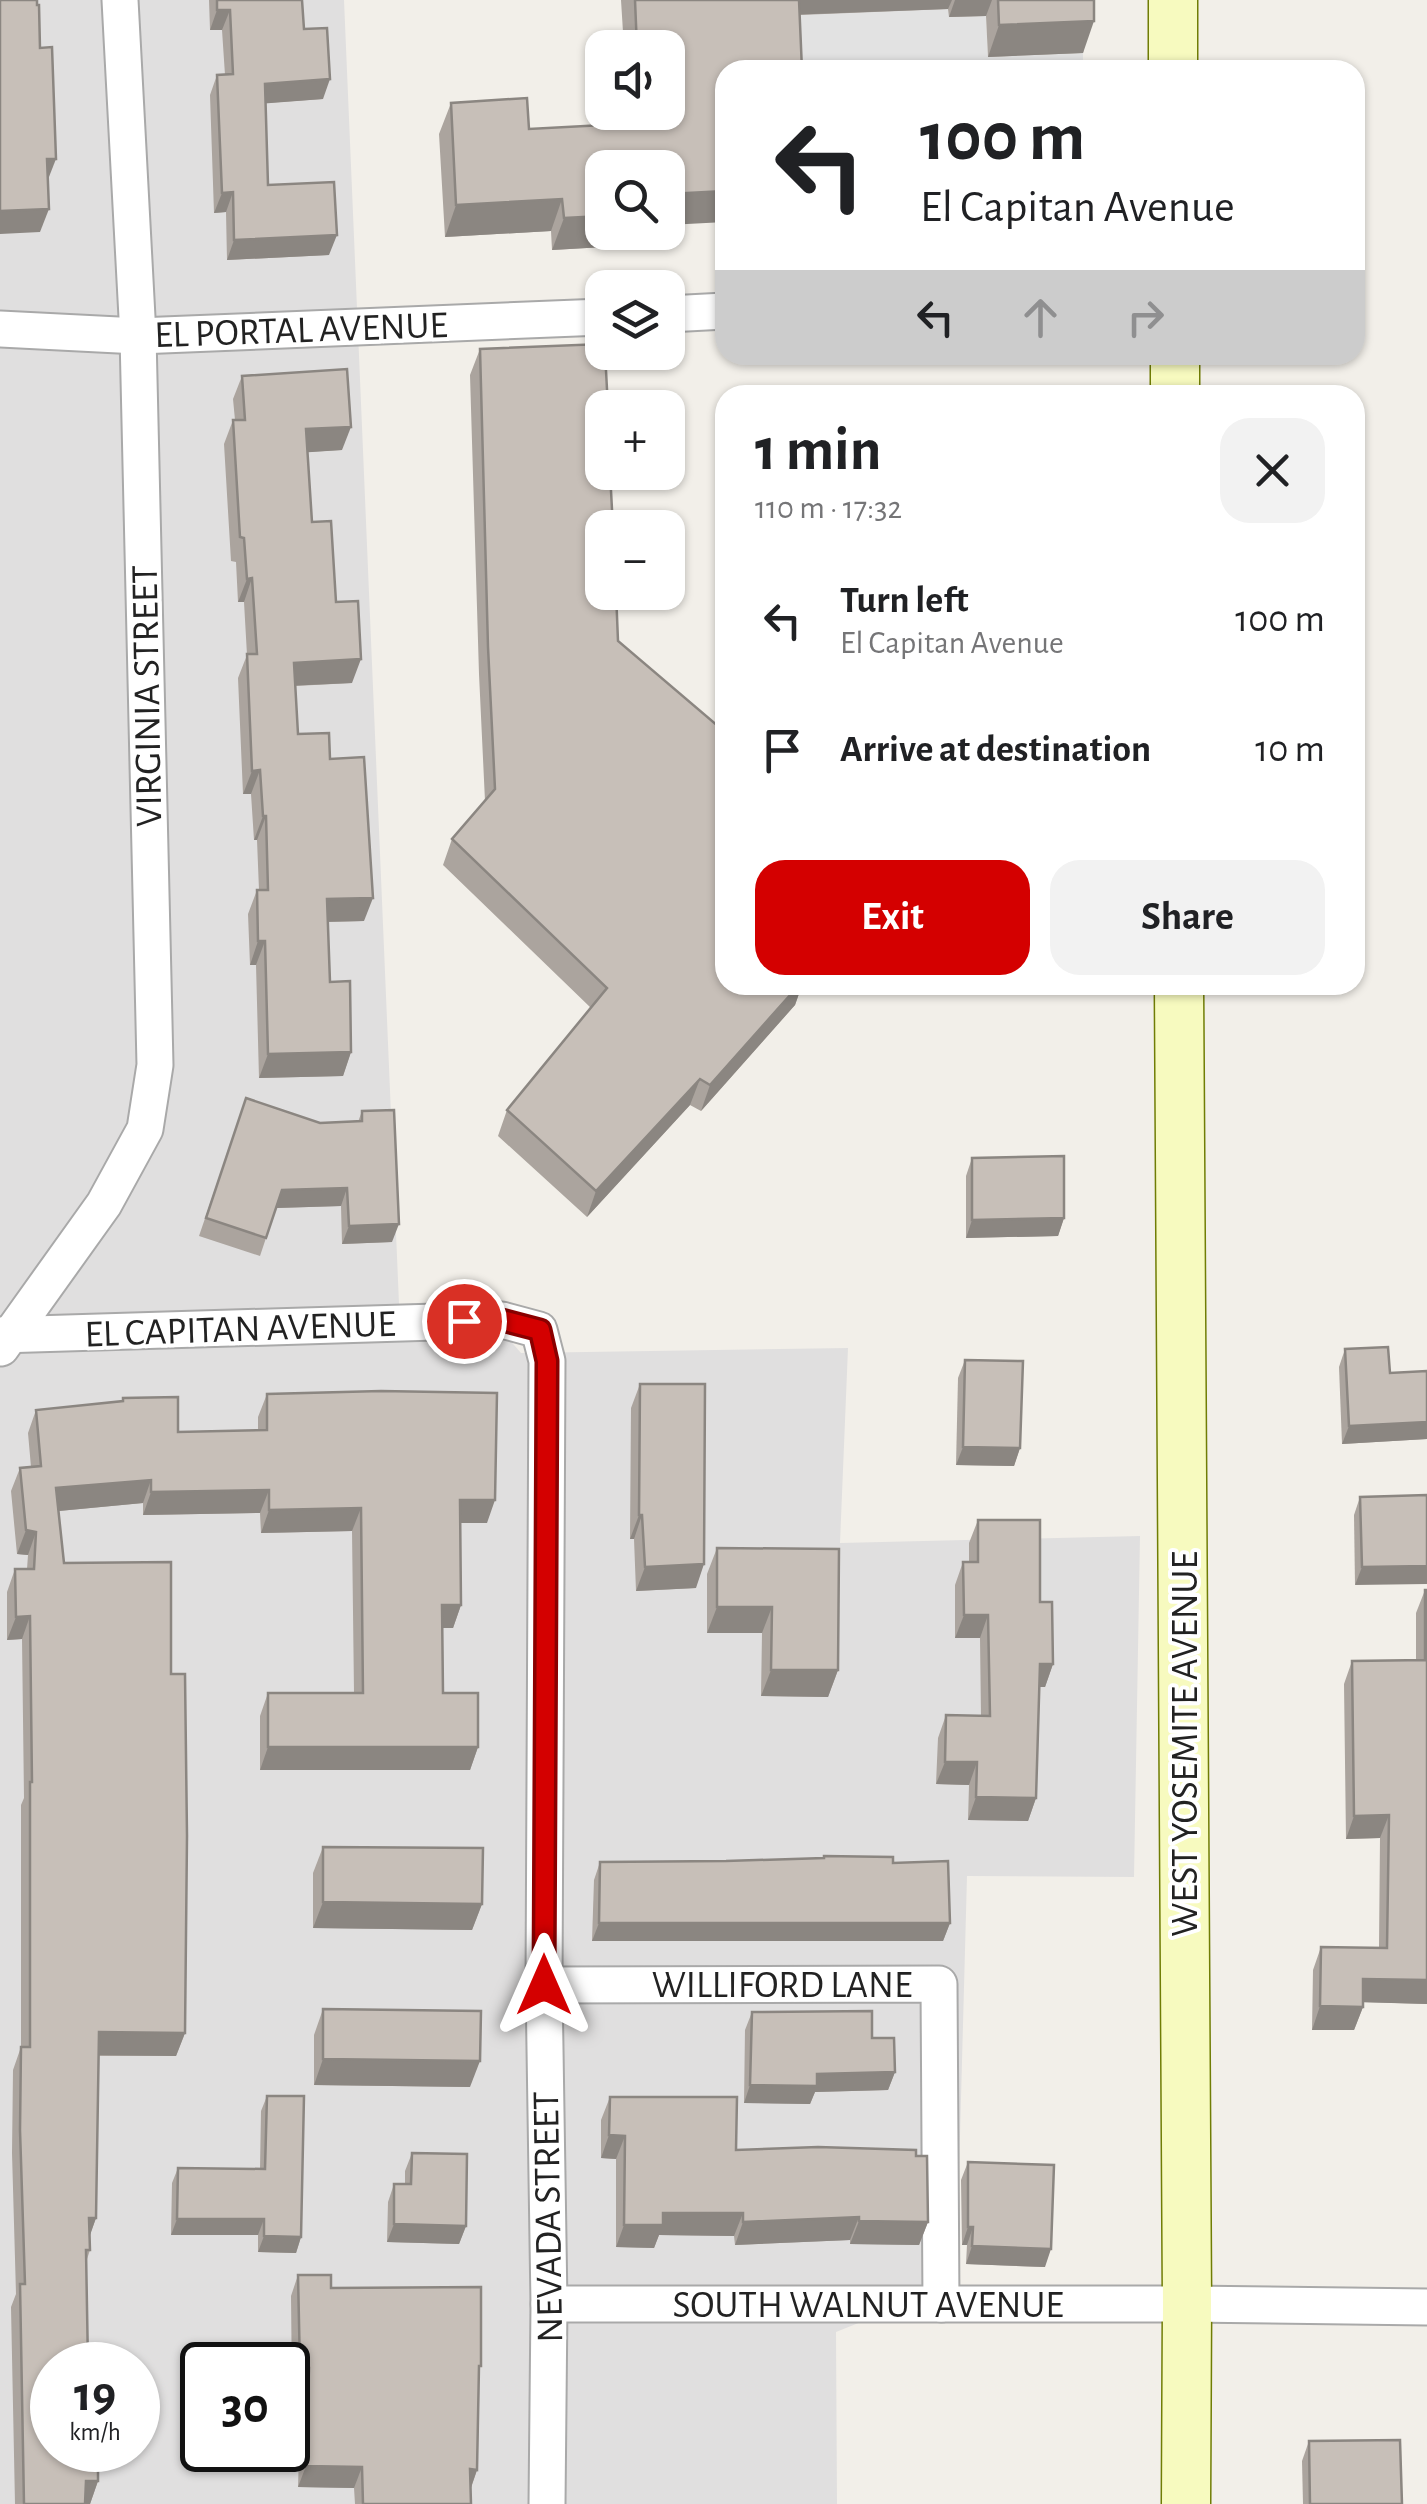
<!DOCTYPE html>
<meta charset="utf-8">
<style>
:root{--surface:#fff;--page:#f2f2f2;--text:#202124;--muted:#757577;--accent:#d40000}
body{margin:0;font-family:"Alegreya Sans",sans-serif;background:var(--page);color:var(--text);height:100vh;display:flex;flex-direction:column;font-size:38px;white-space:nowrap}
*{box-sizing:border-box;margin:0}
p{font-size:32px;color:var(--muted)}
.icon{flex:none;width:55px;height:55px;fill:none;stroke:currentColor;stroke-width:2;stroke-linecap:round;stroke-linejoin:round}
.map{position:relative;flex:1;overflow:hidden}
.details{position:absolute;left:715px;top:385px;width:650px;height:610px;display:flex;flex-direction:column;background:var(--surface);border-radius:30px;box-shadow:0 2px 8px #0004}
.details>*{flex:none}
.banner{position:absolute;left:715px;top:60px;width:650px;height:305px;border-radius:30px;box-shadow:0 2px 8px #0004;background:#fff;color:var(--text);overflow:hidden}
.controls{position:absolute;left:585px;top:30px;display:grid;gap:20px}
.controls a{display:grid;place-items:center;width:100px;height:100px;border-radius:20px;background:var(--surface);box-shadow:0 2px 8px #0004;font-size:50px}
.speed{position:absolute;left:30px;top:2342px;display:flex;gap:20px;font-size:50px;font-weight:700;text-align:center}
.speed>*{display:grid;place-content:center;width:130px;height:130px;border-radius:50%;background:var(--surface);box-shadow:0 2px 8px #0004;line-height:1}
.speed small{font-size:25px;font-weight:400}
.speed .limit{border:5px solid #111;border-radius:15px;background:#fff;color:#111}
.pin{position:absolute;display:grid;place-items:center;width:85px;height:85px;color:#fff;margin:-42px;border:5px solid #fff;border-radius:50%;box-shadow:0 2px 10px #0007}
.me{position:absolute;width:110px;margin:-55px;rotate:0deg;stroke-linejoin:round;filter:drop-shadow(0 0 8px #0008)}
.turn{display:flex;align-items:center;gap:35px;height:210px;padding:0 40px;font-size:45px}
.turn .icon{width:130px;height:130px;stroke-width:2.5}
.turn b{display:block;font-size:70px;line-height:85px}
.lanes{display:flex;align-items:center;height:95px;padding:0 40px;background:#0003;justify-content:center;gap:50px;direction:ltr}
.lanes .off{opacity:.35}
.round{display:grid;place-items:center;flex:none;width:105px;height:105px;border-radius:30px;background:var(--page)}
.headline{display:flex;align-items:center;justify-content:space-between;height:170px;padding:0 40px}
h1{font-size:60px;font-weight:700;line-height:75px}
.cta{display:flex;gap:20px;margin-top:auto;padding:20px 40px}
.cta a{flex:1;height:115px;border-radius:30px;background:var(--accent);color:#fff;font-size:40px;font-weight:700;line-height:115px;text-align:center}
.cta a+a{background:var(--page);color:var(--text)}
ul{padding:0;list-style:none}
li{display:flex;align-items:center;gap:30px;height:130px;padding:0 40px}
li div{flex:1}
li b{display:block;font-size:38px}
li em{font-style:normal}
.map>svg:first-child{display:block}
.residential{fill:#e0dfdf;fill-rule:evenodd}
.parking{fill:#e2e2e2}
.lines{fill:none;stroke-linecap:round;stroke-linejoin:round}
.street-casing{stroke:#a9a9a9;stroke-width:39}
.secondary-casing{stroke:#707d05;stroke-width:51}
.street{stroke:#fff;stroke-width:35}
.secondary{stroke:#f7fabf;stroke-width:48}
.wall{fill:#aba49e}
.shaded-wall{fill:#8b8681}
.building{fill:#c7bfb8;stroke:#8b8681;stroke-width:2.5}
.route-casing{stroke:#8a0000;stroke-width:25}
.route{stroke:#d40000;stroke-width:18}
.labels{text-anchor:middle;stroke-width:8;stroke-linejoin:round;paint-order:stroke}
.street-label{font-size:38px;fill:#222;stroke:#fff}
</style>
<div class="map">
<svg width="1427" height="2504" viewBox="0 0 1427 2504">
<rect width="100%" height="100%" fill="#f2efe9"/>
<path class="residential" d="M0,0H344L399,1304L477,1302L521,1353L848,1348L840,1543L1140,1536L1134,1877L967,1876L956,2284L836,2332L837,2504H0ZM52,2365H138V2450H52ZM202,2365H288V2450H202Z"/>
<polygon class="parking" points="948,9 950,17 986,16 988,57 1083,53 1083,70 789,70 787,15"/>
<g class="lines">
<g class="street-casing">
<g id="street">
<polyline points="668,314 725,311"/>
<polyline points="0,329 138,336 602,317"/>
<polyline points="0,1335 502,1320 539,1330 547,1361 544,1985 549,2304 547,2504"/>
<polyline points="1,1348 104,1204 145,1129 155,1065 138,336 120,0"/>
<polyline points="544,1985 939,1984 941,2304"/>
<polyline points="549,2304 1187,2304 1427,2307"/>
</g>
</g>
<g class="secondary-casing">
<g id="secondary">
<polyline points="1173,0 1173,70"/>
<polyline points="1175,355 1175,395"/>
<polyline points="1179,985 1187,2304 1186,2504"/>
</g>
</g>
<use href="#street" class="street"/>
<use href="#secondary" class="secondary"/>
</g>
<g class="wall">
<polygon points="209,0 302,0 304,29 323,99 266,103 268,185 329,255 227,260 226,212 214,213 210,95 217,75 225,75 222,30 210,30"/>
<polygon points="621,0 1094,0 1083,53 988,57 986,16 949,17 948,9 800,15 602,168 604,247 552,250 551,231 445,237 439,134 451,103 529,129 628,123 627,112 668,112 668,48 624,48"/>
<polygon points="480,349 618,641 725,985 802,985 795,1005 701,1111 690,1105 587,1217 498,1136 507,1110 591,1008 443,865 452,839 485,801 479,674 470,375"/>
<polygon points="242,376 342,450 307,452 312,522 336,602 352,683 295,686 298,734 330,759 364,921 328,922 330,982 351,1052 343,1076 259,1078 256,965 250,965 248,914 257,890 259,890 257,840 254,840 251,794 243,794 238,678 247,655 244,602 238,602 236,562 231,561 224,444 233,420 235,420 233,399"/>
<polygon points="246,1098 320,1123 358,1122 362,1111 392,1242 342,1244 341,1206 276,1208 260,1256 199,1236"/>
<polygon points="972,1158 1064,1218 1058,1236 966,1238 966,1176"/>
<polygon points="1345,1349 1390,1373 1427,1439 1342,1444 1339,1367"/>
<polygon points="965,1360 1020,1448 1014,1466 956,1465 958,1378"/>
<polygon points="640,1384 696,1588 636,1591 634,1539 630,1539 631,1408"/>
<polygon points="267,1394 487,1523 460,1523 461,1605 453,1628 442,1628 443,1693 478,1747 470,1770 260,1770 260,1716 268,1693 354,1693 352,1531 261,1533 260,1513 143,1515 143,1503 59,1511 64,1563 171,1674 185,2033 176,2056 99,2056 96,2218 89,2237 90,2250 52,2365 98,2481 90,2504 15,2504 11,2307 16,2294 12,2153 13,2070 21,2047 21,1805 24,1798 22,1639 7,1640 7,1592 15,1569 27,1569 28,1555 17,1554 11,1491 20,1468 31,1467 28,1433 36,1410 178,1432 258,1430 258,1417"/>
<polygon points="1427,1495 1355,1585 1354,1515 1360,1497"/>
<polygon points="978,1520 1040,1602 1053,1664 1045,1687 1039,1687 1036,1798 1028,1821 968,1820 969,1785 936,1784 938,1738 946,1715 981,1716 980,1638 955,1638 955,1585 963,1562 969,1562 969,1543"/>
<polygon points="717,1548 838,1670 828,1697 761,1696 762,1633 707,1633 707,1574"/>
<polygon points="1425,1590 1427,1590 1427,2004 1363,2002 1363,2007 1354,2030 1312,2030 1313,1970 1321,1947 1379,1947 1380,1838 1346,1839 1344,1684 1352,1661 1416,1660 1416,1613"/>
<polygon points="323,1847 482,1904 472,1930 313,1928 313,1873"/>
<polygon points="600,1862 893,1863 950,1923 943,1941 592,1941 594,1880"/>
<polygon points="323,2009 470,2087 314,2085 314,2035"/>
<polygon points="752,2012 872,2038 895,2072 888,2090 815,2092 810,2104 744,2103 745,2030"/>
<polygon points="267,2096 301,2237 296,2253 258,2252 258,2235 171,2235 172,2183 178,2168 260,2169 261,2111"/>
<polygon points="610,2097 736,2150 916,2156 928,2222 919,2245 850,2244 850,2240 735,2245 734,2236 659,2235 654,2248 616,2247 616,2159 601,2158 601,2120"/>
<polygon points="412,2153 466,2226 459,2244 387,2242 388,2202 394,2184 405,2184 405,2171"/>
<polygon points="968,2162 1045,2267 966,2264 967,2245 962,2245 961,2180"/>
<polygon points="298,2275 331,2288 479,2374 477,2470 471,2488 471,2504 355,2504 354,2488 298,2487 301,2389 292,2389 291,2296"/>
<polygon points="1309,2441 1402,2504 1303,2504 1302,2461"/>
</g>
<g class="shaded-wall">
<polygon points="792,0 952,0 948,9 787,15"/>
<polygon points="955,0 992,0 986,16 949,17"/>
<polygon points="217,10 230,10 222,30 210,30"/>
<polygon points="1094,21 1083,53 988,57 999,25"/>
<polygon points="330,79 323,99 258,104 265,84"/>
<polygon points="47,159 56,159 47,182"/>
<polygon points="725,191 725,222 668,225 668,194"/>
<polygon points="233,192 226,212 214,213 222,193"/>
<polygon points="562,199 551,231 445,237 456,205"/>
<polygon points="49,209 40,232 0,234 0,211"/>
<polygon points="602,216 602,232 609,232 604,247 552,250 564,218"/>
<polygon points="337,235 329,255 227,260 234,240"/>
<polygon points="351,427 342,450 297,453 306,429"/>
<polygon points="252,578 244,602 238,602 247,579"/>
<polygon points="361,659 352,683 286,686 294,663"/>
<polygon points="260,770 251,794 243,794 252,771"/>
<polygon points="263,816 266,816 257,840 254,840"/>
<polygon points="373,898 364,921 319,922 327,899"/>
<polygon points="258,941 265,941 256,965 250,965"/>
<polygon points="799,985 802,985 795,1005 701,1111 710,1085"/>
<polygon points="351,1052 343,1076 259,1078 268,1054"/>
<polygon points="700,1079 690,1105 587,1217 596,1191"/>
<polygon points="347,1188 341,1206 276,1208 282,1190"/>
<polygon points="1064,1218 1058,1236 966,1238 972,1220"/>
<polygon points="399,1224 392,1242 342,1244 349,1226"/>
<polygon points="1427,1422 1427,1439 1342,1444 1349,1426"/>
<polygon points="963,1447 1020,1448 1014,1466 956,1465"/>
<polygon points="151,1480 143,1503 48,1512 56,1488"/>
<polygon points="269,1490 260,1513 143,1515 151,1492"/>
<polygon points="460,1500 495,1500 487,1523 452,1523"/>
<polygon points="361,1508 352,1531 261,1533 269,1510"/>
<polygon points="639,1515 642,1515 634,1539 630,1539"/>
<polygon points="26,1530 36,1532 28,1555 17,1554"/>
<polygon points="704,1564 696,1588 636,1591 645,1567"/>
<polygon points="1427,1566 1427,1584 1355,1585 1362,1567"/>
<polygon points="442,1605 461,1605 453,1628 434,1628"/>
<polygon points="717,1607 772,1607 762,1633 707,1633"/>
<polygon points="964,1615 988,1615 980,1638 955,1638"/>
<polygon points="30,1616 22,1639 7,1640 16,1617"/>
<polygon points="1040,1664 1053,1664 1045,1687 1032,1687"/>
<polygon points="771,1670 838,1670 828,1697 761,1696"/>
<polygon points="268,1747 478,1747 470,1770 260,1770"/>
<polygon points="945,1762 977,1762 969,1785 936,1784"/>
<polygon points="976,1797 1036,1798 1028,1821 968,1820"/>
<polygon points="1389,1815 1380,1838 1346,1839 1354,1816"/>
<polygon points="323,1902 482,1904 472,1930 313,1928"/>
<polygon points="599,1923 950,1923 943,1941 592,1941"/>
<polygon points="1363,1979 1427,1980 1427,2004 1355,2002"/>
<polygon points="1320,2006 1363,2007 1354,2030 1312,2030"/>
<polygon points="99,2032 185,2033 176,2056 91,2055"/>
<polygon points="323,2059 480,2061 470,2087 314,2085"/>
<polygon points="895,2072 888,2090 815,2092 810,2104 744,2103 750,2085 817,2074"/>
<polygon points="609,2135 625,2136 616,2159 601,2158"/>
<polygon points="663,2213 743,2213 734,2236 659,2235 654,2248 616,2247 624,2225"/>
<polygon points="859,2217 850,2240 735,2245 743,2222"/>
<polygon points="89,2218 96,2218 88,2241"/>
<polygon points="177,2219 264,2219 258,2235 171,2235"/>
<polygon points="859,2221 928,2222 919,2245 850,2244"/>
<polygon points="394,2224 466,2226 459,2244 387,2242"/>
<polygon points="968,2227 973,2227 967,2245 962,2245"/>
<polygon points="264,2236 301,2237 296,2253 258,2252"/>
<polygon points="972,2246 1051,2249 1045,2267 966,2264"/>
<polygon points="300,2368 309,2368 301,2389 292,2389"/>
<polygon points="306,2466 362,2467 354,2488 298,2487"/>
<polygon points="470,2469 477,2470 470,2490"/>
<polygon points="86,2481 98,2481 90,2504 77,2504"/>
</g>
<g class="building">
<polygon points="0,0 37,0 37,5 39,5 40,48 52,47 56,159 47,159 49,209 0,211"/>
<polygon points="217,0 302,0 304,29 327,28 330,79 265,84 268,185 334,182 337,235 234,240 233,192 222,193 217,75 233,74 230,10 217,10"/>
<polygon points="635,0 799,0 802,70 725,70 725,191 668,194 668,168 602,168 602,216 564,218 562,199 456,205 451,103 527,98 529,129 641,123 641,112 668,112 668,48 637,48"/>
<polygon points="998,0 1094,0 1094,21 999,25"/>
<polygon points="602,344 602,352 605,352 608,408 602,408 602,472 610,472 613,528 602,528 602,592 616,592 618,641 725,732 725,985 799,985 710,1085 700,1079 596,1191 507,1110 607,988 452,839 495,789 488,647 480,349"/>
<polygon points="347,369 351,427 306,429 312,522 331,521 336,602 358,601 361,659 294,663 298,734 329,733 330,759 364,757 373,898 327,899 330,982 350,981 351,1052 268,1054 265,941 258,941 257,890 268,890 266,816 263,816 260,770 252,771 247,654 257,654 252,578 247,579 244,538 240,537 233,420 245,420 242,376"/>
<polygon points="246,1098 320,1123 362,1121 362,1111 394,1110 399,1224 349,1226 347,1188 282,1190 266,1238 206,1218"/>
<polygon points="1064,1156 1064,1218 972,1220 972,1158"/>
<polygon points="1388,1347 1390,1373 1427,1371 1427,1422 1349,1426 1345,1349"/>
<polygon points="965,1360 1023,1361 1020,1448 963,1447"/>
<polygon points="640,1384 705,1384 704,1564 645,1567 642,1515 639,1515"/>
<polygon points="381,1391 497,1393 495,1500 460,1500 461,1605 442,1605 443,1693 478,1693 478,1747 268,1747 268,1693 363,1693 361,1508 269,1510 269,1490 151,1492 151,1480 56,1488 64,1563 171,1562 171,1674 185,1674 187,1836 185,2033 99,2032 96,2218 89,2218 90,2250 86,2250 88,2365 52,2365 52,2450 98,2450 98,2481 86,2481 85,2504 24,2504 20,2284 25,2284 20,2130 21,2047 30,2047 30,1782 32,1782 30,1616 16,1617 15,1569 34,1569 36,1532 26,1530 20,1468 41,1466 36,1410 123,1401 123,1398 178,1397 178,1432 267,1430 267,1394"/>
<polygon points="1427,1495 1427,1566 1362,1567 1360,1497"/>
<polygon points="978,1520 1040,1520 1040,1602 1052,1602 1053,1664 1040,1664 1036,1798 976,1797 977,1762 945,1762 946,1715 990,1716 988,1615 964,1615 963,1562 978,1562"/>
<polygon points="717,1548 839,1549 838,1670 771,1670 772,1607 717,1607"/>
<polygon points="1425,1590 1427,1590 1427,1980 1363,1979 1363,2007 1320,2006 1321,1947 1387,1948 1389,1815 1354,1816 1352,1661 1425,1660"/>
<polygon points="323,1847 483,1848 482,1904 323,1902"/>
<polygon points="824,1856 893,1857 893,1863 948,1861 950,1923 599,1923 600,1862 726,1861 824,1858"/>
<polygon points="323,2009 481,2011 480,2061 323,2059"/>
<polygon points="872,2011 872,2038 894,2038 895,2072 817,2074 817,2086 750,2085 752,2012"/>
<polygon points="267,2096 304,2096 301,2237 264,2236 264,2219 177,2219 178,2168 265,2169"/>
<polygon points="610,2097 737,2097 736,2150 818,2147 916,2150 916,2156 927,2156 928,2222 859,2221 859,2217 743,2222 743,2213 663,2213 663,2225 624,2225 625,2136 609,2135"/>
<polygon points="412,2153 467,2154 466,2226 394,2224 394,2184 411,2184"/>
<polygon points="968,2162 1054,2165 1051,2249 972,2246 973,2227 968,2227"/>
<polygon points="298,2275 331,2275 331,2288 481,2287 481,2366 479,2366 477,2470 470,2469 471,2504 363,2504 362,2467 306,2466 309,2368 300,2368"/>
<polygon points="1400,2440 1402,2504 1310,2504 1309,2441"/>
</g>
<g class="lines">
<g class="route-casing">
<polyline id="route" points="464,1321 502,1320 540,1330 547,1361 544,1985"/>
</g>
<use href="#route" class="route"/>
</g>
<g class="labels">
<g class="street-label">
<text transform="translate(301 329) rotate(-2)" y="13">EL PORTAL AVENUE</text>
<text transform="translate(146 696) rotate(-91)" y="13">VIRGINIA STREET</text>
<text transform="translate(240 1328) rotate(-2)" y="13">EL CAPITAN AVENUE</text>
<text transform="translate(1184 1744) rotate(-90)" y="13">WEST YOSEMITE AVENUE</text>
<text x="782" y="1997">WILLIFORD LANE</text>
<text transform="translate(547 2217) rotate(-91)" y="13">NEVADA STREET</text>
<text x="868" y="2317">SOUTH WALNUT AVENUE</text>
</g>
</g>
</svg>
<div class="controls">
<a><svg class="icon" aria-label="sound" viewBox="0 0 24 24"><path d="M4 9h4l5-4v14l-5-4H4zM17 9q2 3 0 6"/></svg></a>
<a><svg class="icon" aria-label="search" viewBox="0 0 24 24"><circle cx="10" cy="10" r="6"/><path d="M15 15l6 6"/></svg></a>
<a><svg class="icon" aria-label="layers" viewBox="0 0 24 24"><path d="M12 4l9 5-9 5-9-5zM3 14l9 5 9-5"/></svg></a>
<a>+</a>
<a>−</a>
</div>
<div class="speed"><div>19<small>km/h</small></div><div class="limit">30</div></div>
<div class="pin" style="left:464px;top:1321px;background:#d93025"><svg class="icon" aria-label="arrive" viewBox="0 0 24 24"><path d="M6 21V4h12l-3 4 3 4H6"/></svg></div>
<svg class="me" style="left:544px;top:1985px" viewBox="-20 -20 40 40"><path d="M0-17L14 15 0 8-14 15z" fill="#d40000" stroke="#fff" stroke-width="4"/></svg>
<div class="banner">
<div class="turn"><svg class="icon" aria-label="left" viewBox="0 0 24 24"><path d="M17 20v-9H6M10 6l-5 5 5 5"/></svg><div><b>100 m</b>El Capitan Avenue</div></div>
<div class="lanes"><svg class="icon" aria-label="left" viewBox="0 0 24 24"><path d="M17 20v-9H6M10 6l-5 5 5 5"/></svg><svg class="icon off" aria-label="ahead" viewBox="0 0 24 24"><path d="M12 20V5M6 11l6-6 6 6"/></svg><svg class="icon off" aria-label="right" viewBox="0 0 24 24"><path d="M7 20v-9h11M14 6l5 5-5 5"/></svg></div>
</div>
<section class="details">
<div class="headline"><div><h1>1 min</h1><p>110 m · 17:32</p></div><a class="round"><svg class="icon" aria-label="close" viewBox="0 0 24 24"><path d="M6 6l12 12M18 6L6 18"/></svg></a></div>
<ul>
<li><svg class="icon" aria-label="left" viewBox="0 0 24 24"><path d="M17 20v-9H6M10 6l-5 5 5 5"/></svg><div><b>Turn left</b><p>El Capitan Avenue</p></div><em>100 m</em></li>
<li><svg class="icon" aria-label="arrive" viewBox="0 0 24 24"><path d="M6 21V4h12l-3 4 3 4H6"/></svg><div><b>Arrive at destination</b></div><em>10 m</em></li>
</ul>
<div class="cta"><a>Exit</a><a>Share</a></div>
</section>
</div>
